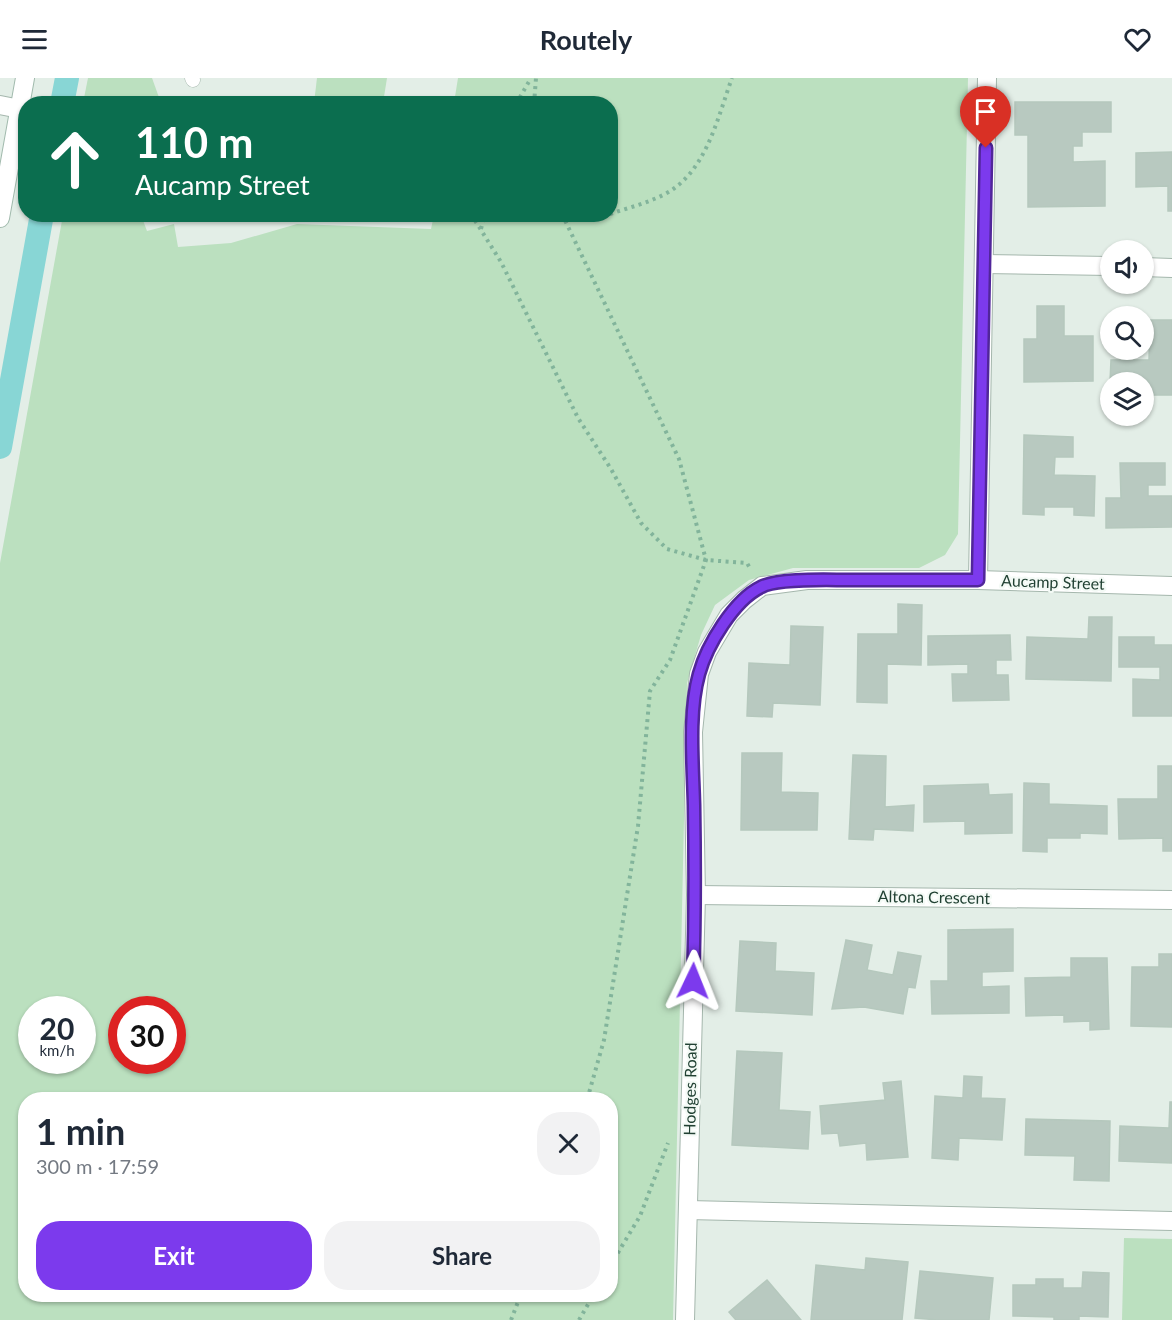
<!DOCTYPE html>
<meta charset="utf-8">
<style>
:root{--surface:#fff;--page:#f2f2f3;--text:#1f2937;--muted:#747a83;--accent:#7c3aed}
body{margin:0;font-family:Lato,sans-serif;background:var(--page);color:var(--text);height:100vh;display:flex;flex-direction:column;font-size:22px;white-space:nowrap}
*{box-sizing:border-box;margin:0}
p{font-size:20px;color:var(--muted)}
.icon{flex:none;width:33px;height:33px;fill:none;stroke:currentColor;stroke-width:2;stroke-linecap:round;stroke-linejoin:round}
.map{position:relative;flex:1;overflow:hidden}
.sheet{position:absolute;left:18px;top:1014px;width:600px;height:210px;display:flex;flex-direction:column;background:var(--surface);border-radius:24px;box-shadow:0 2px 4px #0004}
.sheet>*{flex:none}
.top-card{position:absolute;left:18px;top:18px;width:600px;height:126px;border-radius:24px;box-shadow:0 2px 4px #0004;background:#0b6e4f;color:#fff;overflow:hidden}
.controls{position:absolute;left:1100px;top:162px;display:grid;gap:12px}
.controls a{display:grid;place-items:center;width:54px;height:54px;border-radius:50%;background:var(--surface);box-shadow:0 2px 4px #0004;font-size:30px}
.speed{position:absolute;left:18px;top:918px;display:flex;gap:12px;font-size:30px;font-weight:700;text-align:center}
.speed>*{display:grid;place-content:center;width:78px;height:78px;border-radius:50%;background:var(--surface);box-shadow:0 2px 4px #0004;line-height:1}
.speed small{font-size:15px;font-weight:400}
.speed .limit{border:9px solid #d22;background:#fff;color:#111}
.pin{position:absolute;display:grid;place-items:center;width:51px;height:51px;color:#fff;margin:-62px -26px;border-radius:50% 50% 50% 0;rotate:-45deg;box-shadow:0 0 6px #0007}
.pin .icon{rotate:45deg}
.me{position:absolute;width:66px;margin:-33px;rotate:2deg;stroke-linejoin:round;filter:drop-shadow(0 0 4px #0008)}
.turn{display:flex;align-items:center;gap:21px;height:126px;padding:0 18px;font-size:27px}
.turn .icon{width:78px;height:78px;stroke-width:2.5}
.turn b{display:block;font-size:42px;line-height:51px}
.round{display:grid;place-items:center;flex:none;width:63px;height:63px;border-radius:24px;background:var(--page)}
.overview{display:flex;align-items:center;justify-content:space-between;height:102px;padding:0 18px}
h1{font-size:36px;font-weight:700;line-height:45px}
.primary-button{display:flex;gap:12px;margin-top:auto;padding:12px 18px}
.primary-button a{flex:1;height:69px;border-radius:24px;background:var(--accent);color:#fff;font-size:24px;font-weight:700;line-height:69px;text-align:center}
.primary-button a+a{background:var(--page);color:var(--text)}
header{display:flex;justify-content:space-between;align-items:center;height:78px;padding:0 18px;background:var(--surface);font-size:27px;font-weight:700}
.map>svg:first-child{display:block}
.green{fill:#bbe0bf;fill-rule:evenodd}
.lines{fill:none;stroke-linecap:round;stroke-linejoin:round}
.canal{stroke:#88d6d5;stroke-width:24}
.building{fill:#b8c9c0;stroke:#b5c8bd;stroke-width:1.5}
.lane-casing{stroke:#a5b7ad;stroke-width:15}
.street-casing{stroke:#a5b7ad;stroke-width:20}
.secondary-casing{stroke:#a1baad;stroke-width:20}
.path{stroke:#82b49b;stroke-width:4;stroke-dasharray:3 4.5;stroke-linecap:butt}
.lane{stroke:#fff;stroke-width:14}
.street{stroke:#fff;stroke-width:18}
.secondary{stroke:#fff;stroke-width:18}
.route-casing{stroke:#51269a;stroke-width:15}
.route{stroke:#7c3aed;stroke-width:10}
.labels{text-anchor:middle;stroke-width:4.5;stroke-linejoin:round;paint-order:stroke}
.street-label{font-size:16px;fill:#214133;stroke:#f4faf6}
</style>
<header><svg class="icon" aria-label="menu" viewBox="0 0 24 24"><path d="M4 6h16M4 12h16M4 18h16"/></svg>Routely<svg class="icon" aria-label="heart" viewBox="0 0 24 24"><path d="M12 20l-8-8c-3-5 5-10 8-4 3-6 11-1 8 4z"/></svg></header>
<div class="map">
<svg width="1172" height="1242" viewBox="0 0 1172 1242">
<rect width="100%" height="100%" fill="#e3eee7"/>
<g class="green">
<polygon points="88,0 152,0 161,25 83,25"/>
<polygon points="317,0 387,0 383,25 314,25"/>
<path d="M458,0H968L958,456L945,477L919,490H793L749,502L715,527L701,557L687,605L673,1242H0V485L63,137H141L147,153L174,146L178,169L231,165L297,146L431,151L434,137L610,136V26L454,25ZM32,932H82V982H32ZM122,932H172V982H122ZM26,1022H610V1216H26Z"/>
<polygon points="1124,1160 1172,1161 1172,1242 1122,1242"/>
</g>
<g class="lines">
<g class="canal">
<polyline points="62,26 67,0"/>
<polyline points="0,369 42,136"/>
</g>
</g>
<g class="building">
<polygon points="1015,24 1111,24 1111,54 1082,54 1082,68 1073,68 1073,84 1105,83 1105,128 1028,129 1028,57 1015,57"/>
<polygon points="1172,74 1172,133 1168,133 1168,108 1136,109 1136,75"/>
<polygon points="1037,228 1064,228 1064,258 1093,258 1093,303 1024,304 1024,261 1037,261"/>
<polygon points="1150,242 1172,242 1172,317 1143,317 1143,304 1110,304 1111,282 1149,282"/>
<polygon points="1024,357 1073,359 1073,379 1055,379 1054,397 1095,398 1094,438 1074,437 1074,429 1044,429 1044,437 1023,436"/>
<polygon points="1120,385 1165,385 1165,407 1148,407 1148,418 1172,418 1172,449 1106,450 1106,420 1121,420"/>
<polygon points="898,526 922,527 921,587 887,586 887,625 857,624 858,556 898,556"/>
<polygon points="1089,539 1112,539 1111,603 1026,601 1027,559 1088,561"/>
<polygon points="791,548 823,549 820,627 773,625 772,639 747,638 749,585 790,587"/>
<polygon points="1010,557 1011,582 996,582 996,597 1008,597 1009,622 953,623 952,596 968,596 968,586 928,587 928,558"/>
<polygon points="1119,559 1154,559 1154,567 1172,567 1172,638 1133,638 1133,601 1160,602 1160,589 1119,589"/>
<polygon points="742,675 782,675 781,714 818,715 817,752 741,752"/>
<polygon points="853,677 886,678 885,729 914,727 913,753 874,751 873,762 849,761"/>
<polygon points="1158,688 1172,688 1172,773 1163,773 1163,760 1119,761 1118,721 1158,721"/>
<polygon points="1024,705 1049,706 1049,726 1107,728 1107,756 1080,755 1080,760 1047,760 1047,774 1023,773"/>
<polygon points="988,706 989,717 1012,716 1012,755 965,756 965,743 924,744 924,708"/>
<polygon points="1013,851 1013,893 982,894 982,909 1009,908 1009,935 932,936 931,903 948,903 948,852"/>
<polygon points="846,862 872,867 867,892 893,897 898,874 921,878 915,910 908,909 903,936 864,929 832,931"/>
<polygon points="740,863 776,865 775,893 814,895 812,937 736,933"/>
<polygon points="1159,876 1172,876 1172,949 1131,948 1132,889 1159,889"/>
<polygon points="1071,880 1107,880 1109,951 1090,952 1090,943 1064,944 1064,937 1026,938 1025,900 1071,899"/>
<polygon points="737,973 782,975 779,1032 810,1034 808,1071 732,1067"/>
<polygon points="964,998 982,999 981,1020 1005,1021 1002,1062 959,1060 958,1082 932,1080 935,1018 963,1020"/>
<polygon points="901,1003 908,1079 867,1082 866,1065 840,1068 838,1055 822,1056 820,1028 885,1022 883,1005"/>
<polygon points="1170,1024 1172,1024 1172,1085 1119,1083 1120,1048 1169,1050"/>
<polygon points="1026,1041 1110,1043 1109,1103 1074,1102 1075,1078 1025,1077"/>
<polygon points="866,1180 908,1184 902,1242 811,1242 816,1187 865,1192"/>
<polygon points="920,1193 993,1200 989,1242 938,1242 915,1240"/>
<polygon points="1083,1194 1109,1195 1108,1239 1079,1238 1079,1242 1054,1242 1054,1239 1013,1238 1013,1207 1036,1207 1036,1201 1063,1201 1063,1210 1082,1210"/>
<polygon points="767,1202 801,1242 736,1242 729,1234"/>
</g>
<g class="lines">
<g class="lane-casing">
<polyline id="lane" points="192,0 193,2"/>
</g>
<g class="street-casing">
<g id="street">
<polyline points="0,27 20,31"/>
<polyline points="984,186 1110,188"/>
<polyline points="1143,189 1172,190"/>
<polyline points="978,502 987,0"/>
<polyline points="696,817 1172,822"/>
<polyline points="688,1132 1172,1143"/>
<polyline points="685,1242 696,817 693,654 699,596 707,574 729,537 744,522 762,508 807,502 978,502 1172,508"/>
</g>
</g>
<g class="secondary-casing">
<polyline id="secondary" points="0,140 25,0"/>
</g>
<g class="path">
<polyline points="516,26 531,0"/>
<polyline points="534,26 536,0"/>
<polyline points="471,136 501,184 578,340 611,391 641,445 667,471 706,482 747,485 751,492"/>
<polyline points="497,136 563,140 602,139 608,136"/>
<polyline points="562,136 679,381 706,482 670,582 650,613 638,748 604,962 587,1022"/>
<path d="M610,136C628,130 647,125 663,117C706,96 717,41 732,0"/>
<polyline points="481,151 485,136"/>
<polyline points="610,1188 640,1138 668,1065"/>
<polyline points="511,1242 521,1216"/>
<polyline points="579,1242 594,1216"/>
</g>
<use href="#lane" class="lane"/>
<use href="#street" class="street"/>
<use href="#secondary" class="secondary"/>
</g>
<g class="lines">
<g class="route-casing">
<path id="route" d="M693,903C695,844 695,786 694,727C693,686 688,635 699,596C707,567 734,522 761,509C778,500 827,502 846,502C890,502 934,502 978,502L986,70"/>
</g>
<use href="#route" class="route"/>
</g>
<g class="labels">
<g class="street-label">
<text transform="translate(1053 504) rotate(2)" y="6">Aucamp Street</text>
<text transform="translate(934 819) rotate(1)" y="6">Altona Crescent</text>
<text transform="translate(690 1011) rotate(-89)" y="6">Hodges Road</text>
</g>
</g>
</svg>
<div class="controls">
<a><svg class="icon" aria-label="sound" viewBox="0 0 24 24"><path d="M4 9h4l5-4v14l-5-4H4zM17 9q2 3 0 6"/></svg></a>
<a><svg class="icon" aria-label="search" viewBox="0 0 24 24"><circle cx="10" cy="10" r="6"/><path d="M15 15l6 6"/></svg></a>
<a><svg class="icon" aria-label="layers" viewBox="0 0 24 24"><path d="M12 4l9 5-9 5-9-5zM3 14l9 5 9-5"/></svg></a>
</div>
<div class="speed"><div>20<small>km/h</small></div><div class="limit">30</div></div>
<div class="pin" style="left:986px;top:70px;background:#d93025"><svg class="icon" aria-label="arrive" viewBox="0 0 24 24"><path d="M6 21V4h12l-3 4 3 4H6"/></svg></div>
<svg class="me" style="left:693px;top:903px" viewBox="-20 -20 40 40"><path d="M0-17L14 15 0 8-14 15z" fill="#7c3aed" stroke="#fff" stroke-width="4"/></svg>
<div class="top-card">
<div class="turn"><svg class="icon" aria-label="ahead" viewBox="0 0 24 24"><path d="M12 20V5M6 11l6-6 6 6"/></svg><div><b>110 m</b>Aucamp Street</div></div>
</div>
<section class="sheet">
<div class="overview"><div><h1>1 min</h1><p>300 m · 17:59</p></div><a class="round"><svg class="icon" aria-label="close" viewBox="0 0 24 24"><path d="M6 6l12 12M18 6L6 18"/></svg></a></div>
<div class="primary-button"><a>Exit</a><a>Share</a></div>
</section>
</div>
